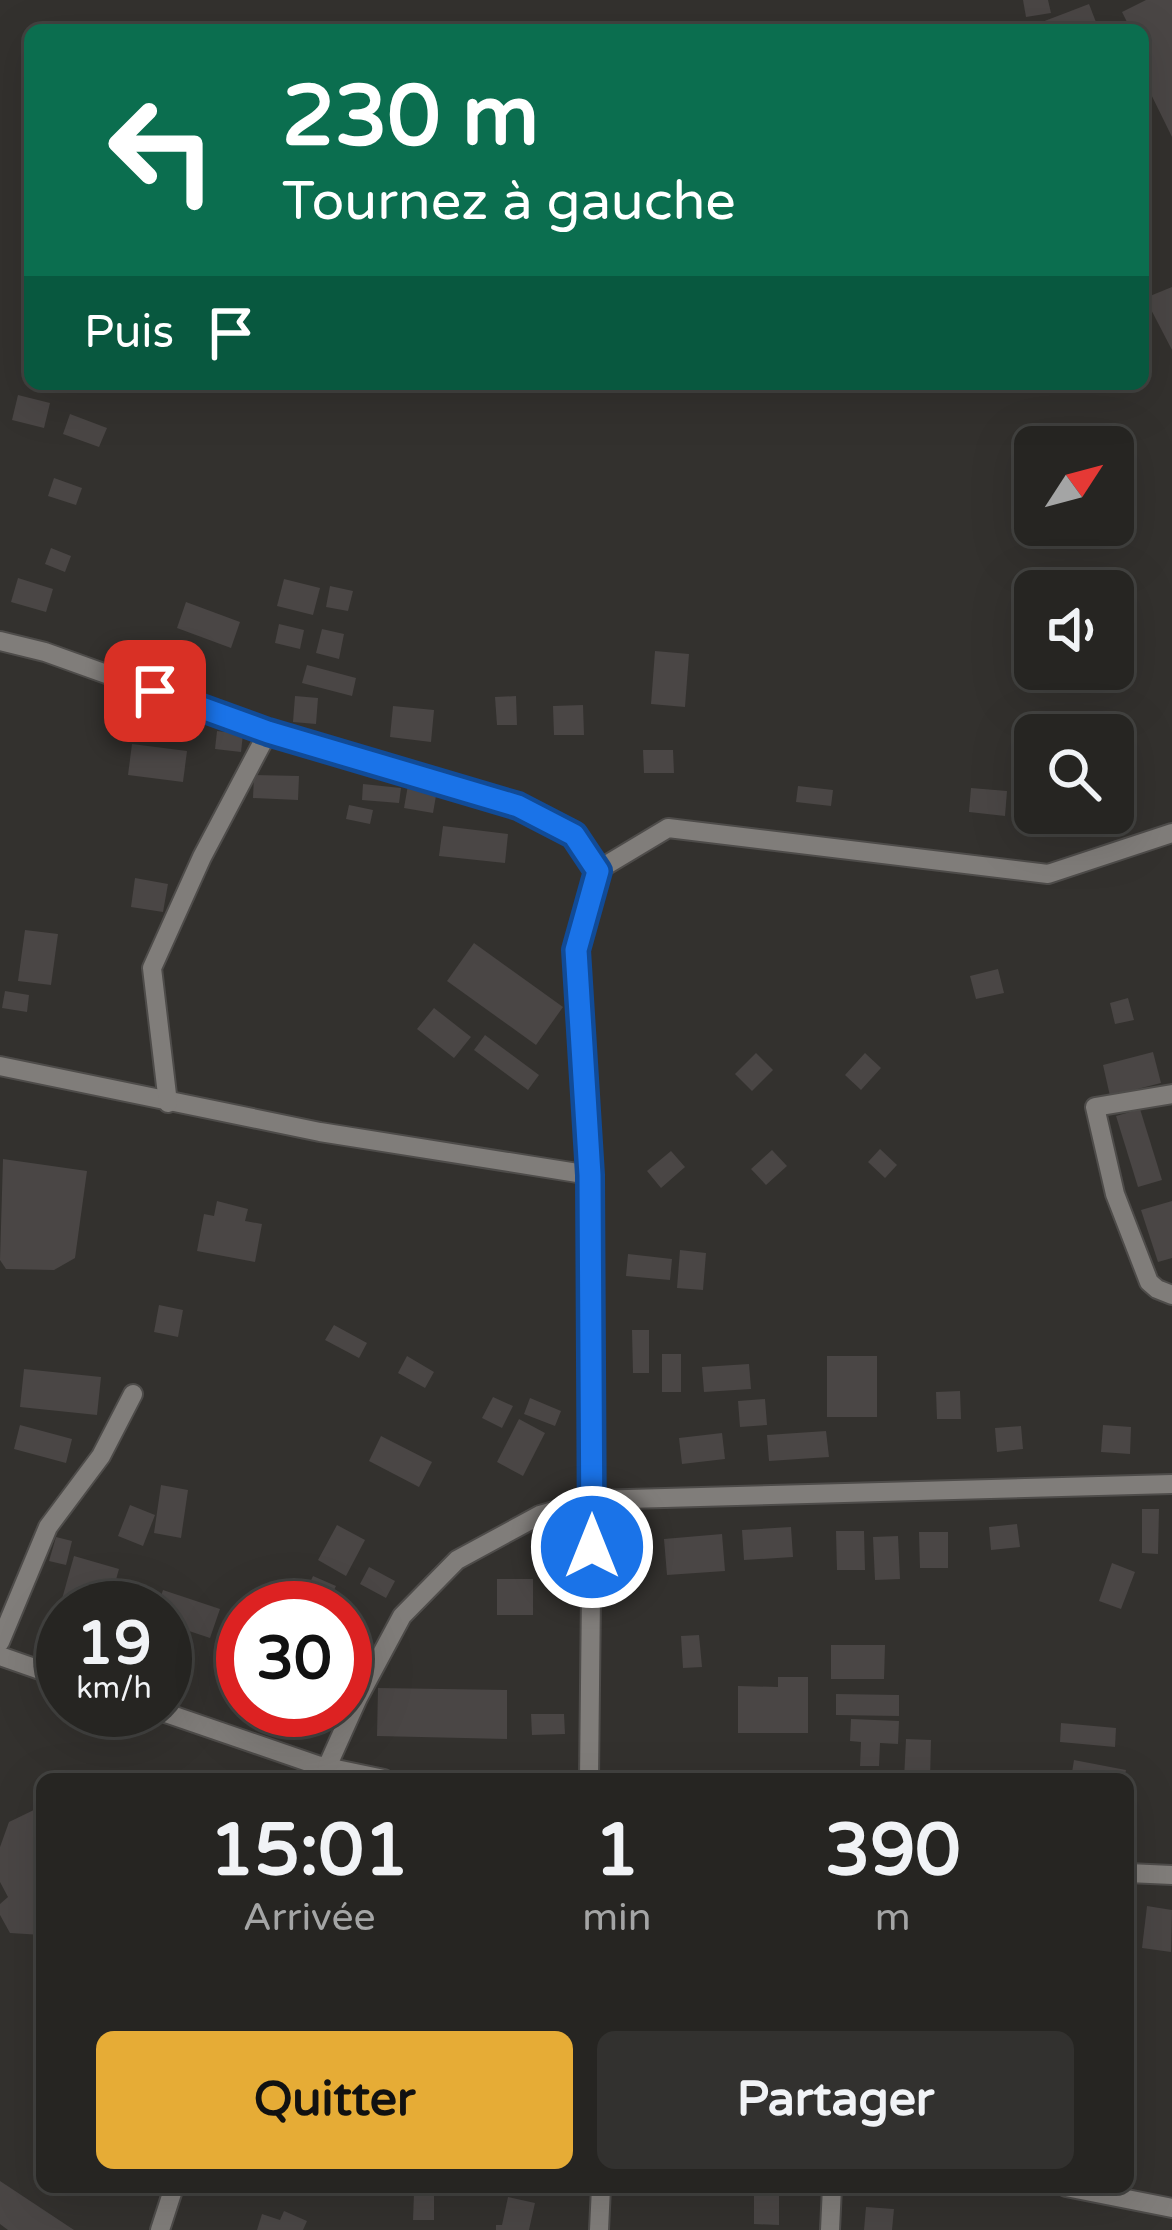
<!DOCTYPE html>
<html lang="fr">
<meta charset="utf-8">
<style>
:root{--surface:#262522;--page:#32312f;--text:#f1f3f6;--muted:#a4a5a5;--line:#424240;--accent:#e6ac36}
body{margin:0;font-family:"Varela Round",sans-serif;background:var(--page);color:var(--text);height:100vh;display:flex;flex-direction:column;font-size:45px;white-space:nowrap}
*{box-sizing:border-box;margin:0}
p{font-size:39px;color:var(--muted)}
.icon{flex:none;width:66px;height:66px;fill:none;stroke:currentColor;stroke-width:2;stroke-linecap:round;stroke-linejoin:round}
.map{position:relative;flex:1;overflow:hidden}
.side{position:absolute;left:36px;top:1773px;width:1098px;height:420px;display:flex;flex-direction:column;background:var(--surface);border-radius:18px;box-shadow:0 12px 48px #0002,0 0 0 3px var(--line)}
.side>*{flex:none}
.guide{position:absolute;left:24px;top:24px;width:1125px;height:366px;border-radius:18px;box-shadow:0 12px 48px #0002,0 0 0 3px var(--line);background:#0b6e4f;color:#fff;overflow:hidden}
.needle{width:78px;rotate:54deg}
.fabs{position:absolute;left:1014px;top:426px;display:grid;gap:24px}
.fabs a{display:grid;place-items:center;width:120px;height:120px;border-radius:18px;background:var(--surface);box-shadow:0 12px 48px #0002,0 0 0 3px var(--line);font-size:60px}
.speed{position:absolute;left:36px;top:1581px;display:flex;gap:24px;font-size:60px;font-weight:700;text-align:center}
.speed>*{display:grid;place-content:center;width:156px;height:156px;border-radius:50%;background:var(--surface);box-shadow:0 12px 48px #0002,0 0 0 3px var(--line);line-height:1}
.speed small{font-size:30px;font-weight:400}
.speed .limit{border:18px solid #d22;background:#fff;color:#111}
.pin{position:absolute;display:grid;place-items:center;width:102px;height:102px;color:#fff;margin:-51px;border-radius:24px;box-shadow:0 6px 18px #0006}
.me{position:absolute;width:132px;margin:-66px;rotate:0deg;stroke-linejoin:round;filter:drop-shadow(0 0 9px #0008)}
.turn{display:flex;align-items:center;gap:42px;height:252px;padding:0 60px;font-size:54px}
.turn .icon{width:156px;height:156px;stroke-width:2.5}
.turn b{display:block;font-size:84px;line-height:102px}
.then{display:flex;align-items:center;height:114px;padding:0 60px;background:#0003;gap:24px;font-size:45px}
.eta{display:flex;justify-content:space-evenly;align-items:center;height:204px;text-align:center}
.eta b{font-size:72px;font-weight:700;line-height:84px}
.cta{display:flex;gap:24px;margin-top:auto;padding:24px 60px}
.cta a{flex:1;height:138px;border-radius:18px;background:var(--accent);color:#111;font-size:48px;font-weight:700;line-height:138px;text-align:center}
.cta a+a{background:var(--page);color:var(--text)}
.map>svg:first-child{display:block}
.building{fill:#4a4645}
.lines{fill:none;stroke-linecap:round;stroke-linejoin:round}
.minor-casing{stroke:#4e4c4a;stroke-width:22}
.minor{stroke:#807d7a;stroke-width:18}
.route-casing{stroke:#114b97;stroke-width:30}
.route{stroke:#1a73e8;stroke-width:21}
</style>
<div class="map">
<svg width="1172" height="2230" viewBox="0 0 1172 2230">
<rect width="100%" height="100%" fill="#33312e"/>
<g class="building">
<polygon points="1023,0 1048,0 1051,13 1026,17"/>
<polygon points="1146,0 1172,0 1172,137 1143,78 1143,30 1131,30 1122,12"/>
<polygon points="1089,4 1099,30 1046,30 1042,22"/>
<polygon points="1172,287 1172,350 1145,298"/>
<polygon points="18,395 50,403 44,428 12,420"/>
<polygon points="70,414 107,428 99,447 63,434"/>
<polygon points="54,478 82,488 76,505 48,496"/>
<polygon points="51,548 71,556 65,572 45,564"/>
<polygon points="18,578 53,589 46,612 11,602"/>
<polygon points="284,579 320,588 313,615 277,606"/>
<polygon points="330,586 353,591 348,611 326,607"/>
<polygon points="186,602 240,622 231,648 177,628"/>
<polygon points="279,624 304,630 300,649 275,643"/>
<polygon points="322,629 344,634 339,659 316,653"/>
<polygon points="655,651 689,654 685,707 651,704"/>
<polygon points="307,665 356,678 352,696 302,683"/>
<polygon points="295,696 318,698 316,724 293,722"/>
<polygon points="516,696 517,725 497,725 495,697"/>
<polygon points="138,702 169,708 165,730 134,725"/>
<polygon points="583,705 584,735 554,735 553,706"/>
<polygon points="393,706 434,710 431,742 390,737"/>
<polygon points="217,731 243,734 241,752 215,749"/>
<polygon points="132,744 187,751 183,782 128,775"/>
<polygon points="643,750 673,750 674,773 644,773"/>
<polygon points="254,775 299,776 298,800 253,798"/>
<polygon points="363,784 401,788 399,803 362,800"/>
<polygon points="408,785 437,790 433,813 404,808"/>
<polygon points="798,786 833,790 831,806 796,802"/>
<polygon points="971,788 1007,791 1005,816 969,812"/>
<polygon points="349,805 373,810 370,824 346,819"/>
<polygon points="443,826 508,834 505,863 439,856"/>
<polygon points="135,878 168,884 163,912 131,907"/>
<polygon points="25,930 58,934 51,985 18,981"/>
<polygon points="474,943 563,1007 536,1045 447,981"/>
<polygon points="998,969 1004,993 976,999 970,976"/>
<polygon points="5,991 29,995 27,1012 2,1008"/>
<polygon points="1128,998 1134,1020 1115,1024 1110,1003"/>
<polygon points="434,1008 471,1037 454,1058 417,1029"/>
<polygon points="485,1035 539,1075 528,1090 474,1050"/>
<polygon points="1153,1052 1161,1083 1110,1096 1103,1065"/>
<polygon points="756,1053 773,1070 752,1091 735,1074"/>
<polygon points="865,1053 881,1068 861,1090 845,1075"/>
<polygon points="1140,1109 1162,1180 1138,1187 1116,1116"/>
<polygon points="880,1149 897,1165 885,1178 868,1162"/>
<polygon points="772,1150 787,1166 766,1185 751,1169"/>
<polygon points="671,1151 685,1167 661,1188 647,1171"/>
<polygon points="3,1159 87,1171 75,1258 54,1270 6,1269 0,1260"/>
<polygon points="217,1201 248,1209 245,1221 262,1224 255,1262 197,1251 204,1214 214,1216"/>
<polygon points="1172,1201 1172,1258 1158,1262 1141,1210"/>
<polygon points="680,1250 706,1253 703,1290 677,1288"/>
<polygon points="628,1254 672,1259 670,1280 626,1276"/>
<polygon points="159,1305 183,1310 178,1337 154,1332"/>
<polygon points="334,1325 367,1343 359,1358 325,1340"/>
<polygon points="632,1330 649,1330 649,1373 633,1373"/>
<rect x="662" y="1354" width="19" height="38"/>
<polygon points="407,1356 434,1372 425,1388 398,1373"/>
<rect x="827" y="1356" width="50" height="61"/>
<polygon points="749,1364 751,1389 704,1392 702,1367"/>
<polygon points="24,1369 101,1377 97,1415 20,1407"/>
<polygon points="960,1391 961,1419 937,1419 936,1392"/>
<polygon points="493,1397 513,1406 502,1428 482,1418"/>
<polygon points="530,1398 561,1411 555,1426 524,1414"/>
<polygon points="765,1399 767,1425 740,1427 738,1401"/>
<polygon points="519,1419 545,1433 523,1476 497,1462"/>
<polygon points="20,1425 72,1439 66,1463 14,1449"/>
<polygon points="1103,1425 1131,1427 1130,1454 1101,1452"/>
<polygon points="1021,1426 1023,1449 997,1452 995,1428"/>
<polygon points="826,1431 829,1457 769,1461 767,1435"/>
<polygon points="722,1433 725,1459 682,1464 679,1438"/>
<polygon points="381,1436 432,1462 419,1487 369,1461"/>
<polygon points="161,1485 188,1490 181,1538 154,1533"/>
<polygon points="130,1505 155,1515 143,1546 118,1536"/>
<polygon points="1142,1509 1159,1509 1158,1554 1142,1553"/>
<polygon points="1017,1524 1020,1547 991,1550 989,1527"/>
<polygon points="337,1525 365,1540 346,1576 318,1560"/>
<polygon points="791,1527 793,1557 744,1560 742,1530"/>
<polygon points="836,1531 864,1531 865,1570 837,1570"/>
<polygon points="919,1532 948,1532 948,1568 920,1568"/>
<polygon points="722,1534 725,1571 667,1575 664,1539"/>
<polygon points="898,1536 900,1579 875,1580 873,1537"/>
<polygon points="56,1537 72,1541 66,1565 49,1561"/>
<polygon points="74,1556 119,1569 108,1608 93,1608 62,1599"/>
<polygon points="1112,1563 1135,1572 1121,1609 1099,1601"/>
<polygon points="369,1567 395,1581 386,1598 360,1584"/>
<polygon points="313,1576 336,1586 325,1608 314,1608 301,1602"/>
<rect x="497" y="1579" width="36" height="36"/>
<polygon points="163,1590 220,1609 210,1638 165,1623 165,1608 157,1608"/>
<polygon points="235,1630 243,1633 243,1689 219,1681"/>
<polygon points="699,1635 702,1667 683,1668 681,1636"/>
<polygon points="831,1645 885,1645 884,1679 831,1679"/>
<polygon points="778,1677 808,1677 808,1733 738,1733 738,1686 778,1687"/>
<polygon points="378,1688 507,1690 507,1739 377,1736"/>
<polygon points="836,1694 899,1695 899,1716 836,1715"/>
<polygon points="282,1712 317,1724 313,1737 277,1725"/>
<polygon points="531,1714 564,1714 565,1734 532,1735"/>
<polygon points="851,1719 899,1721 898,1744 880,1743 879,1766 860,1766 861,1742 850,1741"/>
<polygon points="1061,1723 1116,1728 1115,1747 1060,1742"/>
<polygon points="906,1739 931,1740 930,1779 904,1779"/>
<polygon points="1074,1760 1126,1770 1124,1779 1071,1779"/>
<polygon points="42,1806 42,1935 10,1933 0,1915 0,1904 8,1897 0,1882 0,1847 9,1822"/>
<polygon points="1147,1906 1172,1910 1171,1952 1142,1948"/>
<polygon points="0,2181 74,2230 8,2230 0,2224"/>
<polygon points="754,2187 779,2187 779,2225 754,2224"/>
<polygon points="414,2193 434,2194 434,2220 413,2220"/>
<polygon points="508,2197 535,2203 529,2230 496,2230 496,2225 502,2225"/>
<polygon points="866,2207 894,2209 892,2230 864,2230"/>
<polygon points="284,2211 307,2221 303,2230 257,2230 262,2214 280,2220"/>
</g>
<g class="lines">
<g class="minor-casing">
<g id="minor">
<polyline points="0,641 45,652 268,732 518,806 574,835 598,870"/>
<polyline points="0,1066 320,1132 590,1175"/>
<polyline points="1172,1094 1095,1107 1115,1194 1149,1282 1157,1289 1172,1295"/>
<polyline points="168,1103 152,968 202,857 268,732"/>
<polyline points="0,1642 48,1527 101,1456 133,1394"/>
<polyline points="0,1656 63,1678"/>
<polyline points="157,1710 317,1765 384,1779"/>
<polyline points="327,1767 358,1698 402,1616 457,1560 540,1515 592,1500 590,1175 576,950 598,870 668,828 1048,874 1172,833"/>
<polyline points="589,1779 592,1500 1172,1484"/>
<polyline points="1128,1873 1172,1875"/>
<polyline points="1066,2187 1172,2208"/>
<polyline points="160,2230 174,2187"/>
<polyline points="599,2230 601,2187"/>
<polyline points="830,2230 832,2187"/>
</g>
</g>
<use href="#minor" class="minor"/>
</g>
<g class="lines">
<g class="route-casing">
<polyline id="route" points="155,691 268,732 518,806 574,835 598,871 576,950 590,1175 592,1547"/>
</g>
<use href="#route" class="route"/>
</g>
</svg>
<div class="fabs">
<a><svg class="needle" viewBox="-14 -14 28 28"><path d="M0-13l5 13h-10z" fill="#e53935"/><path d="M0 13l5-13h-10z" fill="#a4a5a5"/></svg></a>
<a><svg class="icon" aria-label="sound" viewBox="0 0 24 24"><path d="M4 9h4l5-4v14l-5-4H4zM17 9q2 3 0 6"/></svg></a>
<a><svg class="icon" aria-label="search" viewBox="0 0 24 24"><circle cx="10" cy="10" r="6"/><path d="M15 15l6 6"/></svg></a>
</div>
<div class="speed"><div>19<small>km/h</small></div><div class="limit">30</div></div>
<div class="pin" style="left:155px;top:691px;background:#d93025"><svg class="icon" aria-label="arrive" viewBox="0 0 24 24"><path d="M6 21V4h12l-3 4 3 4H6"/></svg></div>
<svg class="me" style="left:592px;top:1547px" viewBox="-20 -20 40 40"><circle r="17" fill="#1a73e8" stroke="#fff" stroke-width="3"/><path d="M0-11L8 9 0 5-8 9z" fill="#fff"/></svg>
<div class="guide">
<div class="turn"><svg class="icon" aria-label="left" viewBox="0 0 24 24"><path d="M17 20v-9H6M10 6l-5 5 5 5"/></svg><div><b>230 m</b>Tournez à gauche</div></div>
<div class="then">Puis<svg class="icon" aria-label="arrive" viewBox="0 0 24 24"><path d="M6 21V4h12l-3 4 3 4H6"/></svg></div>
</div>
<section class="side">
<div class="eta">
<div><b>15:01</b><p>Arrivée</p></div>
<div><b>1</b><p>min</p></div>
<div><b>390</b><p>m</p></div>
</div>
<div class="cta"><a>Quitter</a><a>Partager</a></div>
</section>
</div>
